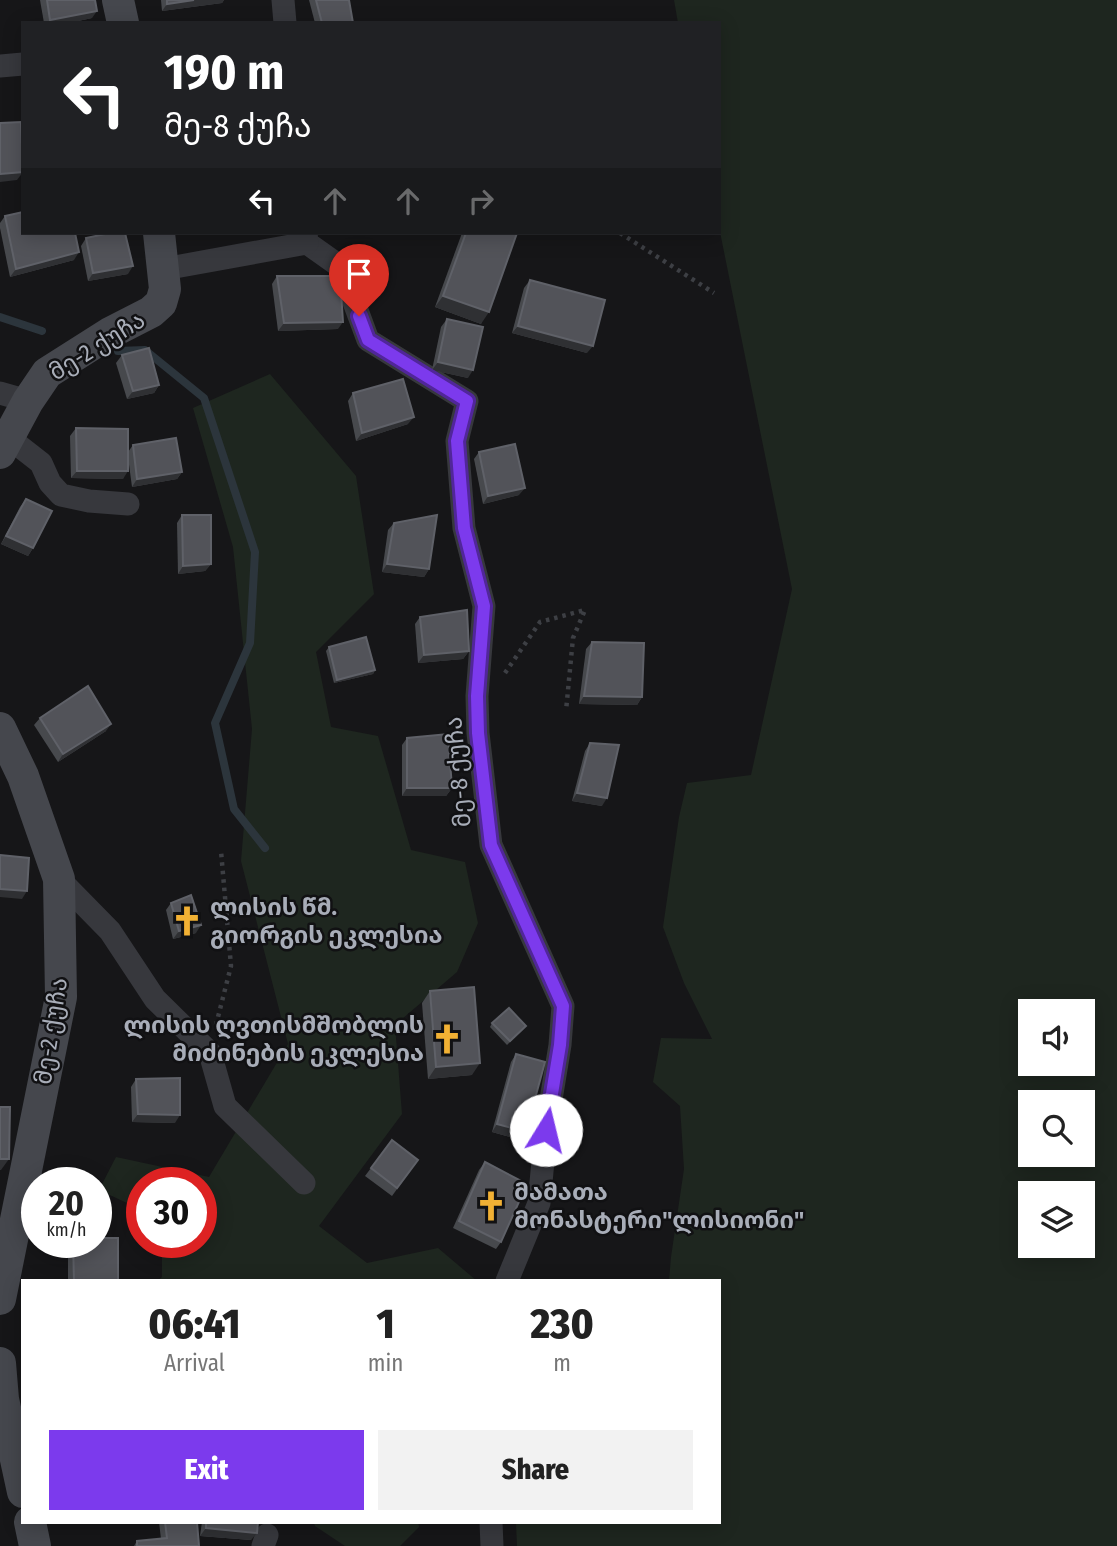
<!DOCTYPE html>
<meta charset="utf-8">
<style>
:root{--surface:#fff;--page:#f2f2f2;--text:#222;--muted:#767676;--accent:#7c3aed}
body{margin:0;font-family:"Fira Sans Condensed","Noto Sans Georgian",sans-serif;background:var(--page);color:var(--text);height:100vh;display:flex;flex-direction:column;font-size:26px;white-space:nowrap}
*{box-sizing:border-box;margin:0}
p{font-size:23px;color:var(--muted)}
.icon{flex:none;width:38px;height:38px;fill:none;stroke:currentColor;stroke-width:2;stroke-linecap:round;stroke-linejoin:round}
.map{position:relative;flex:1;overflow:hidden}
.sheet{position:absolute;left:21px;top:1279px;width:700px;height:245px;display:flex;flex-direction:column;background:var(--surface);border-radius:0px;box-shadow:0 4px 18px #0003}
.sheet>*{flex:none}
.banner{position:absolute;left:21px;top:21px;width:700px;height:214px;border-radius:0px;box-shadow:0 4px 18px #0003;background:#202124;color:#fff;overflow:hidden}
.buttons{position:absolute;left:1018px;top:999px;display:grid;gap:14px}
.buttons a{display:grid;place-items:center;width:77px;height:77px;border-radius:0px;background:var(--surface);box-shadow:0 4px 18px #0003;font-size:35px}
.speed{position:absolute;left:21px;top:1167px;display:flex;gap:14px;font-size:35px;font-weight:700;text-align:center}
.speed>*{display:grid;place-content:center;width:91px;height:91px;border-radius:50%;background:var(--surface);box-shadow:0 4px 18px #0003;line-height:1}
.speed small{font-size:18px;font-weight:400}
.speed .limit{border:10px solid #d22;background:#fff;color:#111}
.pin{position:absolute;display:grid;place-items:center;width:60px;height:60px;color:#fff;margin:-72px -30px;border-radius:50% 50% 50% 0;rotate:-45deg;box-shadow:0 0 7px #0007}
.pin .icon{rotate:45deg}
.me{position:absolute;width:77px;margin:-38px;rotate:9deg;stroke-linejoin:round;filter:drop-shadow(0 0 5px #0008)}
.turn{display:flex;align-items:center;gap:24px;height:147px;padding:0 28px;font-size:32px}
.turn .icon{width:91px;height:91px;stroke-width:2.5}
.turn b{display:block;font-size:49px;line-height:60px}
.lanes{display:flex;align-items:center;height:66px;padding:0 28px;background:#0003;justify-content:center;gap:35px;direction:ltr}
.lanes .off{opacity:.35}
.eta{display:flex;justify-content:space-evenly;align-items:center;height:119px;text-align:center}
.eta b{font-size:42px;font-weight:800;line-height:49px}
.primary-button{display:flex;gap:14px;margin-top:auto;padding:14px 28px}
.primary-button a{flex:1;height:80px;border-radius:0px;background:var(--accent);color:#fff;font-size:28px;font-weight:800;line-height:80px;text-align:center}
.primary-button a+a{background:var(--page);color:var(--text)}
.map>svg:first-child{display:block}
.green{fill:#1e261f;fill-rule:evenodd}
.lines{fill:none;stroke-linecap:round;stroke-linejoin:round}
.stream{stroke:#2c353c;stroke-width:8}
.path{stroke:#3d3f44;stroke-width:4.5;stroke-dasharray:3.5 5;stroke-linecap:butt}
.street{stroke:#37383d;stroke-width:23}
.secondary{stroke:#45474d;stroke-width:32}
.wall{fill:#47494d}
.shaded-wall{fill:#2f3033}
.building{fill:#525359;stroke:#5f6168;stroke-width:2}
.route-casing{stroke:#51269a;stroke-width:18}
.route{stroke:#7c3aed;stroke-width:12}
.labels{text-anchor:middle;stroke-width:5;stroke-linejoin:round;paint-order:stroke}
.street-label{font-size:24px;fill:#a8adb8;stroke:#111113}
.poi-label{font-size:24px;font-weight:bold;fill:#a8adb8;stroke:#111113;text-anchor:start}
</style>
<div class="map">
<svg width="1117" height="1546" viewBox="0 0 1117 1546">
<rect width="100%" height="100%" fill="#161618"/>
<g class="green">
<path d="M674,0H1117V1546H517L516,1523L719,1522V1281H669L671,1257L684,1169L680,1106L653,1082L661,1038L712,1039L684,983L663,927L679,817L687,783L751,775L792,589L719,227V23H678ZM1031,1012H1083V1064H1031ZM1031,1102H1083V1155H1031ZM1031,1194H1083V1246H1031Z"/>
<polygon points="270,374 356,476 374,594 316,652 331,727 378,736 411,850 465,862 478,923 457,972 395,1025 402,1114 319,1226 367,1263 438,1248 477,1281 157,1281 162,1277 162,1243 201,1242 201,1183 142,1183 142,1210 99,1190 116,1157 209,1177 288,1044 241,861 252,729 233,547 193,408"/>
<polygon points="418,1522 419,1527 400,1546 345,1546 315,1526 314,1523"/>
</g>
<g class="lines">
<g class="stream">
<polyline points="0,317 42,331"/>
<polyline points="118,351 145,350 204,398 255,552 250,643 215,723 234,809 265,848"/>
</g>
<g class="path">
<polyline points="620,233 714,293"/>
<polyline points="505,673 540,622 585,610 573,638 566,711"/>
<polyline points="216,1025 231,966 221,851"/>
</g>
<g class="street">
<polyline points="283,0 285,23"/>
<polyline points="0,66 23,64"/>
<polyline points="306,233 307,243 341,267 368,340 467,401 457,441 464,528 484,606 477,696 478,733 491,845 563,1006 560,1045 546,1130 539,1203 507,1281"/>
<polyline points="164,269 307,243"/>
<polyline points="0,393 28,401"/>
<polyline points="9,438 41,463 50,483 61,495 89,501 128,504"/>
<polyline points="59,879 110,931 155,999 210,1053 225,1106 304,1183"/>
<polyline points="491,1522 492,1546"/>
<polyline points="263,1546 267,1535"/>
</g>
<g class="secondary">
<polyline points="118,0 123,23"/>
<polyline points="0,453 28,401 47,373 110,333 151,312 161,303 165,289 159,233"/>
<polyline points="0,728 23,776 59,879 61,997 0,1299"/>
<polyline points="0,1363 3,1399 23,1492"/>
<polyline points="30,1522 35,1546"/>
</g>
</g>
<g class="wall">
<polygon points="40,0 95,0 92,18 69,23 44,23"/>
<polygon points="161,0 224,0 222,3 162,11"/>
<polygon points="309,0 349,0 353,23 315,23"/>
<polygon points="5,216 74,260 10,277 0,228 0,223"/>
<polygon points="462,233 516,233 481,324 435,307"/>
<polygon points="86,238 128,274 88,281 81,246"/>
<polygon points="277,276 338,329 278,331 272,284"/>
<polygon points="530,280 587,353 512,333 524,288"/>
<polygon points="447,319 468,378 432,370 441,327"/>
<polygon points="122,355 159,385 154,393 127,399 116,363"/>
<polygon points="353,393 408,424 356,441 348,401"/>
<polygon points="76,428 128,452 133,445 182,472 177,479 132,487 128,457 123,479 71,478 70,436"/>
<polygon points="479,452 519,495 483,504 474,459"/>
<polygon points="26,499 33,548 28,556 1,544 20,507"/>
<polygon points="182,515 211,564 205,571 178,574 177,523"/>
<polygon points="394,523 429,569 424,577 382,572 388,530"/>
<polygon points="420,617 469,651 463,659 418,663 415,624"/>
<polygon points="592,642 642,697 637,705 579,704 586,649"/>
<polygon points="329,647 375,670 373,674 334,683 326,651"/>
<polygon points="40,718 106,731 58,762 34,725"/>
<polygon points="407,738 452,788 446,796 402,796 402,745"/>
<polygon points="590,743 602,806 572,801 585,751"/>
<polygon points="171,903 196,933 173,939 166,910"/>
<polygon points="430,991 472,1075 428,1079 422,1003"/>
<polygon points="492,1023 526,1026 507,1045 490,1027"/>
<polygon points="516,1054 521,1140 492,1132 511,1062"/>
<polygon points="136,1079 175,1123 132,1122 131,1087"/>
<polygon points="392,1140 418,1160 392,1196 365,1176"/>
<polygon points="485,1162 501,1242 496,1249 453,1228 479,1170"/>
<polygon points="69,1242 96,1242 118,1281 68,1281 68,1245"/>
<polygon points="159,1522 197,1522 199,1546 134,1546 137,1541 161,1539"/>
<polygon points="202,1522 258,1522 251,1540 200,1536"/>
</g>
<g class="shaded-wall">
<polygon points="194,0 224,0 222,3 162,11 167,4"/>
<polygon points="97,11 92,18 69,23 48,23 50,20"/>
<polygon points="23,172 17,180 0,182 0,174"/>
<polygon points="79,252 74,260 10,277 16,269"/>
<polygon points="133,266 128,274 88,281 93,273"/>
<polygon points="443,296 489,312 481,324 435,307"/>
<polygon points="343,322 338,329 278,331 284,323"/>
<polygon points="518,326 593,346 587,353 512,333"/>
<polygon points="438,362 473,370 468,378 432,370"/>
<polygon points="159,385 154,393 127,399 133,391"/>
<polygon points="414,417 408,424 356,441 362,433"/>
<polygon points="77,471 128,471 123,479 71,478"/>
<polygon points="182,472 177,479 132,487 137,479"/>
<polygon points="525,488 519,495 483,504 488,496"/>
<polygon points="6,536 33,548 28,556 1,544"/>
<polygon points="211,564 205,571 178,574 183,566"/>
<polygon points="387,564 429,569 424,577 382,572"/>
<polygon points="469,651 463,659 418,663 424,655"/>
<polygon points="375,670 373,674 334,683 337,680"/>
<polygon points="584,696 642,697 637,705 579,704"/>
<polygon points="111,724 106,731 58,762 63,754"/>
<polygon points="407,788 452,788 446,796 402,796"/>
<polygon points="577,793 607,798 602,806 572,801"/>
<polygon points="0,889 27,891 22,899 0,897"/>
<polygon points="201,925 196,933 173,939 179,931"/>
<polygon points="480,1063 472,1075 428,1079 436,1067"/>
<polygon points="138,1114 180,1115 175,1123 132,1122"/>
<polygon points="497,1124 526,1132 521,1140 492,1132"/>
<polygon points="0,1159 9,1159 1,1170 0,1170"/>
<polygon points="206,1528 257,1533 251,1540 200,1536"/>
</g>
<g class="building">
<polygon points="47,0 95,0 97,11 50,20"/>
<polygon points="167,0 194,0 167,4"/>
<polygon points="316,0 349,0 353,23 322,23"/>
<polygon points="21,122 23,172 0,174 0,123"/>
<polygon points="23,212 23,233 75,233 79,252 16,269 5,216"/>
<polygon points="110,233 125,233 133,266 93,273 86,238"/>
<polygon points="466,233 517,233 489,312 443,296"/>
<polygon points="277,276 340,276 343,322 284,323"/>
<polygon points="530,280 605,300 593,346 518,326"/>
<polygon points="447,319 483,327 473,370 438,362"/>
<polygon points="149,348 159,385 133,391 122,355"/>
<polygon points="403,379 414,417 362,433 353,393"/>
<polygon points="76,428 128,429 128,471 77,471"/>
<polygon points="176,438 182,472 137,479 133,445"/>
<polygon points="515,444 525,488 488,496 479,452"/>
<polygon points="26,499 52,511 33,548 6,536"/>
<polygon points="182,515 211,515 211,564 183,566"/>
<polygon points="437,515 429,569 387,564 394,523"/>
<polygon points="467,610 469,651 424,655 420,617"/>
<polygon points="366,637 375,670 337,680 329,647"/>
<polygon points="592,642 644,643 642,697 584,696"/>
<polygon points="88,686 111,724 63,754 40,718"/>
<polygon points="448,734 452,788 407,788 407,738"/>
<polygon points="590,743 619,745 607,798 577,793"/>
<polygon points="0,855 29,858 27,891 0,889"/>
<polygon points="191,895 201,925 179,931 171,903"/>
<polygon points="474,987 480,1063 436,1067 430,991"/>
<polygon points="509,1008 526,1026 510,1041 492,1023"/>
<polygon points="516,1054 545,1062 526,1132 497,1124"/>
<polygon points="180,1078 180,1115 138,1114 136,1079"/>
<polygon points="0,1107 10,1107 9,1159 0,1159"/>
<polygon points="392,1140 418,1160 397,1188 371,1168"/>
<polygon points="485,1162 527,1184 501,1242 459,1221"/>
<polygon points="96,1238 118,1238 118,1281 74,1281 73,1242 96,1242"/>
<polygon points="165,1522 197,1522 199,1546 137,1546 137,1541 167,1538"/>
<polygon points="206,1522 258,1522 257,1533 206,1528"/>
</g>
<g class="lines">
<g class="route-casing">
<polyline id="route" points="359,316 368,340 467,401 457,441 464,528 484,606 477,696 478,733 491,845 563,1006 560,1045 546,1130"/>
</g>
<use href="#route" class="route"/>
</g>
<defs>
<g id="church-bare" transform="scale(2.415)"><path d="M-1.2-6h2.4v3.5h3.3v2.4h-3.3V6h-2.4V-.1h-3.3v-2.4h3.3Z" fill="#f2b134" stroke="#111113" stroke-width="2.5" paint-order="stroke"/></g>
</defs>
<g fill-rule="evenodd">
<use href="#church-bare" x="187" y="921"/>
<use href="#church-bare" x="447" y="1039"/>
<use href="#church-bare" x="491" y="1206"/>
</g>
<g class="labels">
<g class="street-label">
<text transform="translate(97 346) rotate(-32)" y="8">მე-2 ქუჩა</text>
<text transform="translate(458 772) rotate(-95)" y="8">მე-8 ქუჩა</text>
<text transform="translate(51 1031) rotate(-81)" y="8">მე-2 ქუჩა</text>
</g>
<g class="poi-label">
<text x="210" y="915">ლისის წმ.<tspan x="210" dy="28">გიორგის ეკლესია</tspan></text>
<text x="424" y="1033" text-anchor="end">ლისის ღვთისმშობლის<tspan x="424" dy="28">მიძინების ეკლესია</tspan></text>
<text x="514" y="1200">მამათა<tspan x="514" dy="28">მონასტერი"ლისიონი"</tspan></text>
</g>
</g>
</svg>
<div class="buttons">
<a><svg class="icon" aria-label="sound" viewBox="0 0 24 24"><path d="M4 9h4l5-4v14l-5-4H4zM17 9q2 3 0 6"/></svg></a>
<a><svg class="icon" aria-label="search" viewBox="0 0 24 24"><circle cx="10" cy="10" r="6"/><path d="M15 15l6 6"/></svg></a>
<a><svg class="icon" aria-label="layers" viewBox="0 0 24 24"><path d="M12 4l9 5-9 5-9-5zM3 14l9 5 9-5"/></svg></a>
</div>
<div class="speed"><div>20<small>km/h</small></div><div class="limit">30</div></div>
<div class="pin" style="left:359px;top:316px;background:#d93025"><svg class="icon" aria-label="arrive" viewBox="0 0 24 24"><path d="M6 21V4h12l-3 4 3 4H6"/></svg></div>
<svg class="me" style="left:546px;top:1130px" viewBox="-20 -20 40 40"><circle r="19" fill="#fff"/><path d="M0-13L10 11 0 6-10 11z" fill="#7c3aed"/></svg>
<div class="banner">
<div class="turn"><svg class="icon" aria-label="left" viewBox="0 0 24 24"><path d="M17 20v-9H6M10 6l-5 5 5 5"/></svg><div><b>190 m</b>მე-8 ქუჩა</div></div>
<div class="lanes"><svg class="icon" aria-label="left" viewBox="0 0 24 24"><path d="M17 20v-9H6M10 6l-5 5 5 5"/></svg><svg class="icon off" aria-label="ahead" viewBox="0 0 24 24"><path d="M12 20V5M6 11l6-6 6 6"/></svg><svg class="icon off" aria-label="ahead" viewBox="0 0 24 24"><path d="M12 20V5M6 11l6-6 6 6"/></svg><svg class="icon off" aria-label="right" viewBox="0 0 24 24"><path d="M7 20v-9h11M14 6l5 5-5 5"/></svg></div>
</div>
<section class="sheet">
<div class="eta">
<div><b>06:41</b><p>Arrival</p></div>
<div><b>1</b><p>min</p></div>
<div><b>230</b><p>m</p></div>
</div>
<div class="primary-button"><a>Exit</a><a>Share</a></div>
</section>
</div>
